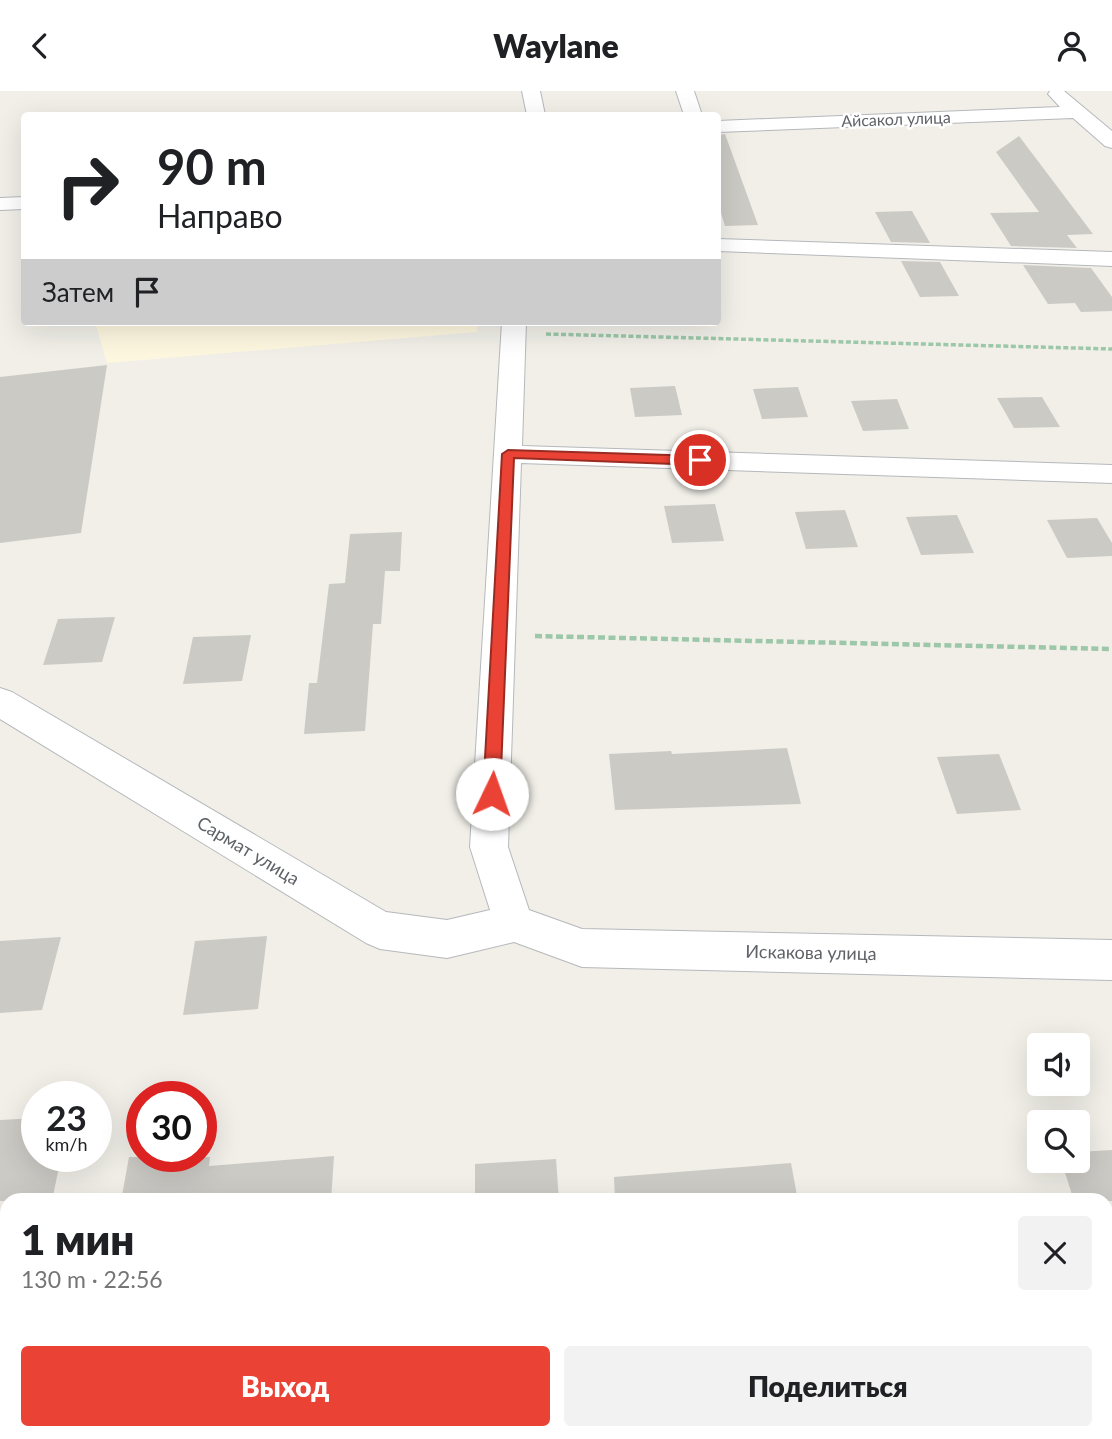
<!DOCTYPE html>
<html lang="ru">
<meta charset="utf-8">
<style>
:root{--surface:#fff;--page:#f2f2f2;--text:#202124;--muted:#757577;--accent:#ea4335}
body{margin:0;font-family:Lato,sans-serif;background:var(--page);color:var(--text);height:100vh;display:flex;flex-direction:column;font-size:26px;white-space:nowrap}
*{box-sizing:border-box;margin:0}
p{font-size:23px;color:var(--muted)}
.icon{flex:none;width:38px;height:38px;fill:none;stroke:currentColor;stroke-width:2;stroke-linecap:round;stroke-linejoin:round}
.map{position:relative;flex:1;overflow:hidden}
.side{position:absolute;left:0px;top:1102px;width:1113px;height:247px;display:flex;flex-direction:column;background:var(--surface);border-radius:21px 21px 0 0;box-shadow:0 7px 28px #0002}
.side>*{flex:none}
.hud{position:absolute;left:21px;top:21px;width:700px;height:214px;border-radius:7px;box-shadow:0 7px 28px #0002;background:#fff;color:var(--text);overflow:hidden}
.buttons{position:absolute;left:1027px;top:942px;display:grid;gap:14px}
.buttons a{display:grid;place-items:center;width:63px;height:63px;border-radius:7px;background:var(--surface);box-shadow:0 7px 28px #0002;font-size:35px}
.speed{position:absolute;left:21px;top:990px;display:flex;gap:14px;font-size:35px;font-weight:700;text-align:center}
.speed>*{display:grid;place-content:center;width:91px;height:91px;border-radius:50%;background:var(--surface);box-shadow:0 7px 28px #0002;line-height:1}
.speed small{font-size:18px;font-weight:400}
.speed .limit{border:10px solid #d22;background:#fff;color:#111}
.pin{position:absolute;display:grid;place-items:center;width:60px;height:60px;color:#fff;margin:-30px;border:4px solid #fff;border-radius:50%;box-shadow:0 2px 7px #0007}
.me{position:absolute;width:77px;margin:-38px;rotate:3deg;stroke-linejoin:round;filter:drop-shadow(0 0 5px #0008)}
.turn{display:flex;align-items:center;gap:24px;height:147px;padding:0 21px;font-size:32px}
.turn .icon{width:91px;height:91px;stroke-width:2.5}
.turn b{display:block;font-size:49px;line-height:60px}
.then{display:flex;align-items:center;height:66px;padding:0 21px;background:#0003;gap:14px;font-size:26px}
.round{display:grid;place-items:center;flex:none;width:74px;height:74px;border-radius:7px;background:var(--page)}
.head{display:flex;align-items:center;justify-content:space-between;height:119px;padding:0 21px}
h1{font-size:42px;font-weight:800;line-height:52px}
.cta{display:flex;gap:14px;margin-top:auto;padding:14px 21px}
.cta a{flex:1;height:80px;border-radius:7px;background:var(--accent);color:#fff;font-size:28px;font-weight:800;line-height:80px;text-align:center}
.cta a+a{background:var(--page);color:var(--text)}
header{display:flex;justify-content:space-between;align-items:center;height:91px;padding:0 21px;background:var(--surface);font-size:32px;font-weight:800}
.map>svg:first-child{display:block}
.commercial{fill:#fef7e0}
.building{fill:#cccac5}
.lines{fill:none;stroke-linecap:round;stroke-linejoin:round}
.street-casing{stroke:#b5b8bc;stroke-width:2}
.path-far1{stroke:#9cc7a9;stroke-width:3.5;stroke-dasharray:5 2.5;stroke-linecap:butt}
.path{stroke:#9cc7a9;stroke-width:4.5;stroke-dasharray:7 3.5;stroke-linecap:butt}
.street{fill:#fff;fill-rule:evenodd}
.route{fill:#ea4335;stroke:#982c22;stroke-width:2}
.labels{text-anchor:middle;stroke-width:5;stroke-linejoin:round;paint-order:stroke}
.far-street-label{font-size:16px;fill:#5f6368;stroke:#fff}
.street-label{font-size:18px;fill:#5f6368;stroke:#fff}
</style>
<header><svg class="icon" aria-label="back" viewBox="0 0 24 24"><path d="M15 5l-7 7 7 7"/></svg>Waylane<svg class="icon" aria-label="person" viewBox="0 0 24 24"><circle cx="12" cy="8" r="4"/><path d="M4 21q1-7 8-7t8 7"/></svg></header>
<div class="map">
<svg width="1112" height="1348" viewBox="0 0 1112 1348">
<rect width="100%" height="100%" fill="#f1efe8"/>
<polygon class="commercial" points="95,231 477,231 477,241 107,272"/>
<g class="building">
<polygon points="718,44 725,43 758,134 725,135 718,112"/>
<polygon points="1019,45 1093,143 1067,144 1077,157 1011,155 990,122 1039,121 996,61"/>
<polygon points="912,120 930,152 891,151 875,121"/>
<polygon points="901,170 940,171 959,205 920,206"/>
<polygon points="1023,174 1091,177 1112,206 1112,220 1081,221 1075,212 1048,213"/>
<polygon points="107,274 81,442 0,452 0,286"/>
<polygon points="675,295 682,324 635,326 630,297"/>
<polygon points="798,296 808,326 762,328 753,298"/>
<polygon points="1042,306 1060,336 1014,337 997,307"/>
<polygon points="897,308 909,338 863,340 851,310"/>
<polygon points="715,413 724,450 672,452 664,415"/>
<polygon points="845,419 858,456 806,458 795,421"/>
<polygon points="957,424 974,462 921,464 906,426"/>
<polygon points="1097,427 1112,452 1112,465 1067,467 1047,429"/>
<polygon points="402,441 400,480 385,480 381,533 373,533 365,640 304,643 309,592 317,592 329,493 345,492 350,443"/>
<polygon points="115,526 102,571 43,574 58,528"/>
<polygon points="251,544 242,590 183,593 193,546"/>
<polygon points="787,657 801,713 615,719 609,663 671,660 672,663"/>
<polygon points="999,663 1021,719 957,723 937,666"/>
<polygon points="267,845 258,918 183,924 195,850"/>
<polygon points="61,846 42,919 0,922 0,850"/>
<polygon points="37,1027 37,1066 61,1066 52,1110 0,1110 0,1029"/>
<polygon points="1112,1059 1112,1110 1074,1110 1061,1069 1078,1069 1078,1061"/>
<polygon points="334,1065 331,1110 121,1110 129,1066 210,1066 209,1075"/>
<polygon points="556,1068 559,1110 475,1110 475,1073"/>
<polygon points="791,1072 798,1110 615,1110 614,1086"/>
</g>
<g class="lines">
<g class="street-casing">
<g id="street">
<polygon points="522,0 540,0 545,24 527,24"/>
<polygon points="676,0 694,0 702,24 684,24"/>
<polygon points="1050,0 1064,0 1112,40 1112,57 1105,55 1073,27 718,41 718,30 1060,16 1048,3"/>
<polygon points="24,106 24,118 0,119 0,107"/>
<polygon points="718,148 1112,161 1112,175 718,160"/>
<polygon points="502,231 526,231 522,355 1112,374 1112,392 521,372 508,756 529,819 582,838 1112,849 1112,889 582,876 514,851 447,867 380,858 366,852 0,628 0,597 12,601 386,821 447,829 490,819 470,756"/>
</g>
</g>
<polyline class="path-far1" points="546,243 1112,258"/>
<polyline class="path" points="535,545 1112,558"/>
<use href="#street" class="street"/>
</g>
<polygon class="route" points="508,359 700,365 706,369 700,374 514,367 500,703 497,708 486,708 483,703 502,363"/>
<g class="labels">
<g class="far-street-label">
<text transform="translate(896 28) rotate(-2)" y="6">Айсакол улица</text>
</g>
<g class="street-label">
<text transform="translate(248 760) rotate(31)" y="6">Сармат улица</text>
<text transform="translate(811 862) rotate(1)" y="6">Искакова улица</text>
</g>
</g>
</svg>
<div class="buttons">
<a><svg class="icon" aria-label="sound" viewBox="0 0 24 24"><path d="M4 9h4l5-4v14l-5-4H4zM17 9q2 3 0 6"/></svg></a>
<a><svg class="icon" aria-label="search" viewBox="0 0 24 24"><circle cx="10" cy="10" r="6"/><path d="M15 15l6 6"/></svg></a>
</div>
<div class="speed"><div>23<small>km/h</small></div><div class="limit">30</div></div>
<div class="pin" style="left:700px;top:369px;background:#d93025"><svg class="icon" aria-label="arrive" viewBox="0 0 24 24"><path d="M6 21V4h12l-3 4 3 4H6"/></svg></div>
<svg class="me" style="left:492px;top:703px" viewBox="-20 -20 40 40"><circle r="19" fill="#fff"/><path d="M0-13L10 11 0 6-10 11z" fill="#ea4335"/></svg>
<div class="hud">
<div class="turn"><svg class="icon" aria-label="right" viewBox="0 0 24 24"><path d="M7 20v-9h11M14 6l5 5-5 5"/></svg><div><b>90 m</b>Направо</div></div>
<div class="then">Затем<svg class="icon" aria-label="arrive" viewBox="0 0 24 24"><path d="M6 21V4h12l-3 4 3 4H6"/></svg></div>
</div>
<section class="side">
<div class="head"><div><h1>1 мин</h1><p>130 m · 22:56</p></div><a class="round"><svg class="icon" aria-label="close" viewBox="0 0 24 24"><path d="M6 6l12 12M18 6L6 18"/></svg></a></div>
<div class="cta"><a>Выход</a><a>Поделиться</a></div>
</section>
</div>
